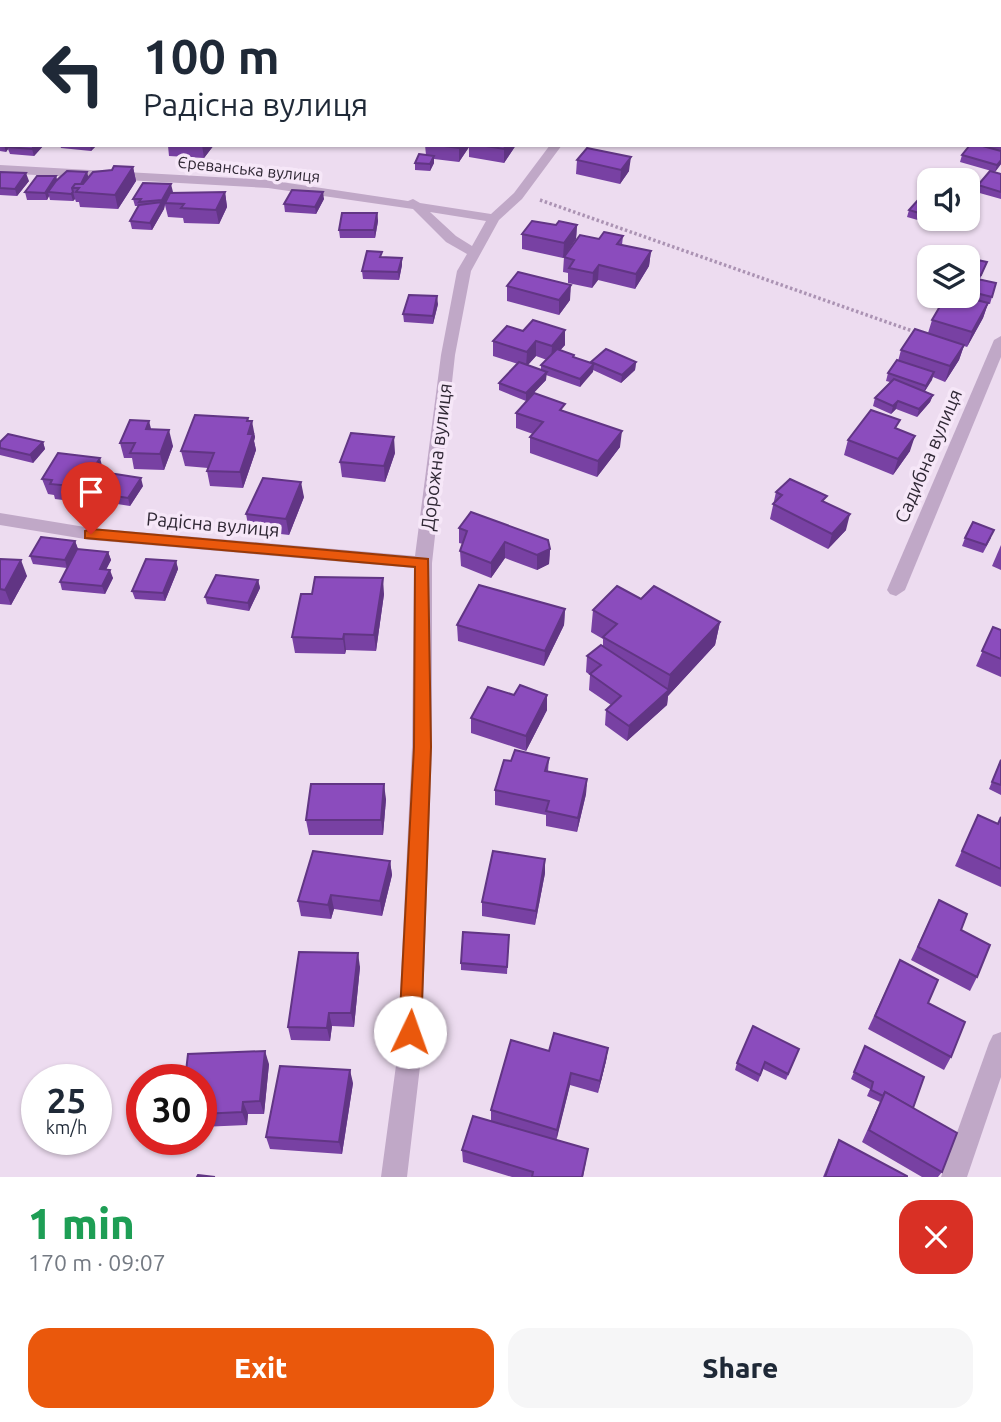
<!DOCTYPE html>
<meta charset="utf-8">
<style>
:root{--surface:#fff;--page:#f6f6f7;--text:#1f2937;--muted:#747a83;--accent:#ea580c}
body{margin:0;font-family:Ubuntu,sans-serif;background:var(--page);color:var(--text);height:100vh;display:flex;flex-direction:column;font-size:26px;white-space:nowrap}
*{box-sizing:border-box;margin:0}
p{font-size:23px;color:var(--muted)}
.icon{flex:none;width:38px;height:38px;fill:none;stroke:currentColor;stroke-width:2;stroke-linecap:round;stroke-linejoin:round}
.map{position:relative;height:1177px;overflow:hidden}
.panel{display:flex;flex-direction:column;background:var(--surface);flex:1}
.panel>*{flex:none}
.guide{position:absolute;left:0px;top:0px;width:1001px;height:147px;box-shadow:0 2px 5px #0004;background:#fff;color:var(--text);overflow:hidden}
.tools{position:absolute;left:917px;top:168px;display:grid;gap:14px}
.tools a{display:grid;place-items:center;width:63px;height:63px;border-radius:14px;background:var(--surface);box-shadow:0 2px 5px #0004;font-size:35px}
.speed{position:absolute;left:21px;top:1064px;display:flex;gap:14px;font-size:35px;font-weight:700;text-align:center}
.speed>*{display:grid;place-content:center;width:91px;height:91px;border-radius:50%;background:var(--surface);box-shadow:0 2px 5px #0004;line-height:1}
.speed small{font-size:18px;font-weight:400}
.speed .limit{border:10px solid #d22;background:#fff;color:#111}
.pin{position:absolute;display:grid;place-items:center;width:60px;height:60px;color:#fff;margin:-72px -30px;border-radius:50% 50% 50% 0;rotate:-45deg;box-shadow:0 0 7px #0007}
.pin .icon{rotate:45deg}
.me{position:absolute;width:77px;margin:-38px;rotate:3deg;stroke-linejoin:round;filter:drop-shadow(0 0 5px #0008)}
.turn{display:flex;align-items:center;gap:24px;height:147px;padding:0 28px;font-size:32px}
.turn .icon{width:91px;height:91px;stroke-width:2.5}
.turn b{display:block;font-size:49px;line-height:60px}
.round{display:grid;place-items:center;flex:none;width:74px;height:74px;border-radius:21px;background:var(--page)}
.overview{display:flex;align-items:center;justify-content:space-between;height:119px;padding:0 28px}
h1{font-size:42px;font-weight:800;line-height:52px;color:#1e9e55}
.primary-button{display:flex;gap:14px;margin-top:auto;padding:14px 28px}
.primary-button a{flex:1;height:80px;border-radius:21px;background:var(--accent);color:#fff;font-size:28px;font-weight:800;line-height:80px;text-align:center}
.primary-button a+a{background:var(--page);color:var(--text)}
.map>svg:first-child{display:block}
.lines{fill:none;stroke-linecap:round;stroke-linejoin:round}
.path{stroke:#ab93b3;stroke-width:3.5;stroke-dasharray:2.5 2.5;stroke-linecap:butt}
.minor{fill:#c0a8c7;fill-rule:evenodd}
.wall{fill:#7841a3;fill-rule:evenodd}
.shaded-wall{fill:#613584}
.building{fill:#8b4cbd;stroke:#613584;stroke-width:2}
.route{fill:#ea580c;stroke:#983908;stroke-width:2}
.labels{text-anchor:middle;stroke-width:7;stroke-linejoin:round;paint-order:stroke}
.far-street-label{font-size:16px;fill:#302835;stroke:#f6e7f8}
.street-label{font-size:19px;fill:#302835;stroke:#f6e7f8}
</style>
<div class="map">
<svg width="1001" height="1177" viewBox="0 0 1001 1177">
<rect width="100%" height="100%" fill="#eddcf0"/>
<g class="lines">
<polyline class="path" points="540,200 918,333"/>
<g class="minor">
<polygon points="699,0 709,0 697,2"/>
<polygon points="847,0 861,0 863,2 848,2"/>
<rect x="0" y="30" width="2" height="6"/>
<rect x="999" y="34" width="2" height="6"/>
<path d="M550,145H562L522,199L499,220L471,271L455,355L432,563V747L421,1058L407,1177H381L397,1058L412,747L414,568L91,540L0,525V513L91,528L415,556L441,355L457,271L467,254L446,242L413,209L268,188L0,173V165L268,180L408,201L413,199L420,203L491,214L514,193ZM430,212L486,221L472,246L456,236Z"/>
<polygon points="1001,336 1001,357 905,590 896,596 890,594 887,590 994,340"/>
<polygon points="1001,1032 1001,1077 967,1177 941,1177 989,1043 993,1035"/>
</g>
</g>
<g class="wall">
<polygon points="31,0 71,0 71,2 32,2"/>
<rect x="438" y="0" width="43" height="2"/>
<polygon points="927,0 961,0 960,2 927,2"/>
<polygon points="0,115 2,116 2,145 44,145 34,156 10,154 8,149 6,152 0,151"/>
<polygon points="999,115 1001,116 1001,164 995,172 960,162 962,155 970,145 999,145"/>
<polygon points="60,145 97,145 91,151 61,148"/>
<polygon points="159,145 214,145 204,158 169,156 168,146"/>
<polygon points="281,145 317,145 316,146"/>
<polygon points="425,145 516,145 504,163 469,157 469,147 459,162 434,159 434,163 430,171 415,170 415,163 426,155"/>
<polygon points="577,160 629,171 620,184 576,174"/>
<polygon points="133,167 136,181 118,209 80,207 79,202 76,202 75,199 73,201 50,200 49,196 47,200 27,200 25,192 56,176 57,180 88,177"/>
<polygon points="0,172 29,181 17,196 0,195"/>
<polygon points="1001,174 1001,199 976,192 978,185"/>
<polygon points="173,192 172,193 225,192 227,207 219,224 184,223 183,218 168,217 165,205 164,209 152,230 132,229 130,221 139,206 135,206 133,199"/>
<polygon points="324,199 316,214 285,212 284,204"/>
<polygon points="929,202 929,219 945,219 939,226 907,217 909,210"/>
<polygon points="377,213 378,221 375,238 340,238 339,230"/>
<polygon points="556,225 577,225 576,239 563,258 522,249 522,234"/>
<polygon points="623,236 622,245 651,251 649,266 635,289 598,280 592,288 568,283 568,273 563,272 564,257 599,239"/>
<polygon points="382,257 402,258 402,265 399,280 363,279 362,271"/>
<polygon points="968,258 987,262 980,279 996,283 990,304 988,304 983,318 967,347 964,346 959,360 945,382 933,377 925,391 933,395 930,402 917,417 896,409 891,414 873,406 875,398 890,382 886,381 888,373 898,361 901,350 928,333 932,320 968,296"/>
<polygon points="507,286 570,300 559,315 507,301"/>
<polygon points="438,304 433,324 404,322 403,314"/>
<path d="M507,326L565,345L560,350L574,358L591,363V362H636L635,370L621,383L593,370L580,387L546,375V380L526,401L499,390V383L518,364L493,356V341ZM536,356L547,360L541,365V370L528,365Z"/>
<polygon points="564,412 620,447 597,477 530,453 530,437 533,434 516,428 516,413"/>
<polygon points="249,421 255,437 254,441 256,450 243,488 210,486 207,471 208,468 185,466 181,451"/>
<polygon points="898,429 910,451 893,475 844,455 848,440"/>
<polygon points="152,430 173,446 164,470 134,469 132,458 124,458 120,443"/>
<polygon points="0,442 43,442 45,449 33,463 0,455"/>
<polygon points="395,453 385,482 342,477 340,462"/>
<polygon points="104,473 87,503 55,499 54,495 48,494 42,479"/>
<polygon points="143,486 130,506 98,501 95,493"/>
<polygon points="776,492 825,502 846,530 828,549 770,519"/>
<polygon points="304,497 289,535 249,530 246,514"/>
<polygon points="459,528 550,549 549,564 537,570 505,558 491,578 461,566 460,551 463,544 459,543"/>
<polygon points="965,538 991,538 983,553 962,546"/>
<polygon points="75,541 78,549 108,552 111,560 106,570 113,578 105,594 62,590 60,582 67,568 33,564 30,556"/>
<polygon points="1001,545 1001,570 992,566"/>
<polygon points="0,559 27,576 11,605 0,604"/>
<polygon points="176,561 178,569 165,601 135,599 132,591"/>
<polygon points="258,580 260,588 249,611 207,604 205,597"/>
<polygon points="384,594 376,651 346,650 345,654 295,653 292,637"/>
<polygon points="641,599 720,622 715,645 668,696 667,705 627,741 605,725 606,710 611,705 589,690 590,675 586,672 587,656 603,645 603,639 591,632 593,610"/>
<polygon points="565,609 564,625 544,666 458,641 457,625"/>
<polygon points="993,627 1001,630 1001,677 976,666"/>
<polygon points="514,695 547,695 547,710 526,751 471,733 471,718"/>
<polygon points="549,758 548,772 587,779 586,794 577,832 546,826 546,815 495,805 495,790 511,761"/>
<polygon points="1001,759 1001,795 989,789"/>
<polygon points="386,799 383,835 309,835 306,820"/>
<polygon points="978,815 997,824 1001,817 1001,887 955,866"/>
<polygon points="390,861 392,875 382,916 334,909 331,919 301,916 298,901"/>
<polygon points="545,873 535,925 482,916 482,902"/>
<polygon points="939,900 961,930 977,977 970,991 911,960"/>
<polygon points="509,935 507,974 461,970 461,963"/>
<polygon points="900,960 928,1003 951,1057 944,1070 868,1029"/>
<polygon points="360,967 354,1027 332,1026 330,1041 291,1040 288,1027"/>
<polygon points="608,1048 606,1061 598,1093 570,1085 556,1140 586,1161 583,1177 512,1177 463,1162 462,1150 491,1121 491,1110 549,1051"/>
<polygon points="799,1049 786,1080 763,1069 758,1082 735,1070 737,1063"/>
<polygon points="862,1053 913,1108 942,1172 938,1177 922,1177 862,1142 880,1102 867,1096 870,1089 851,1079"/>
<polygon points="269,1064 264,1114 248,1114 247,1125 201,1127 201,1080"/>
<polygon points="353,1083 342,1154 270,1149 266,1137"/>
<polygon points="839,1140 907,1177 823,1177 833,1152"/>
</g>
<g class="shaded-wall">
<polygon points="60,0 71,0 71,2 58,2"/>
<polygon points="948,0 961,0 960,2 947,2"/>
<polygon points="4,145 12,145 7,147 8,149 6,152"/>
<polygon points="35,145 44,145 34,156 32,149"/>
<polygon points="90,145 97,145 91,151"/>
<polygon points="202,145 214,145 204,158"/>
<polygon points="461,145 469,145 469,147 459,162 459,148"/>
<polygon points="506,145 516,145 504,163 504,149"/>
<polygon points="434,156 434,163 430,171 430,164"/>
<polygon points="631,157 629,171 620,184 621,170"/>
<polygon points="1001,160 1001,164 995,172 997,165"/>
<polygon points="133,167 136,181 118,209 115,195"/>
<polygon points="87,172 89,179 79,188"/>
<polygon points="26,173 29,181 17,196 15,189"/>
<polygon points="56,176 58,184 48,192 49,196 47,200 45,193"/>
<polygon points="171,184 173,192 166,203 165,203 164,209 152,230 150,223"/>
<polygon points="73,192 75,199 73,201 71,194"/>
<polygon points="225,192 227,207 219,224 216,210"/>
<polygon points="323,192 324,199 316,214 315,207"/>
<polygon points="377,213 378,221 375,238 374,230"/>
<polygon points="941,219 945,219 939,226"/>
<polygon points="577,225 576,239 563,258 564,243"/>
<polygon points="651,251 649,266 635,289 636,274"/>
<polygon points="402,258 402,265 399,280 398,272"/>
<polygon points="599,265 598,280 592,288 593,273"/>
<polygon points="571,285 570,300 559,315 559,300"/>
<polygon points="437,296 438,304 433,324 433,316"/>
<polygon points="988,303 983,318 967,347 972,332"/>
<polygon points="565,330 565,345 551,361 552,346"/>
<polygon points="536,341 536,356 526,367 527,352"/>
<polygon points="964,345 959,360 945,382 950,366"/>
<polygon points="636,362 635,370 621,383 622,375"/>
<polygon points="594,364 593,372 580,387 580,379"/>
<polygon points="547,372 546,380 526,401 526,393"/>
<polygon points="934,372 932,380 923,394 926,386"/>
<polygon points="933,395 930,402 917,417 919,409"/>
<polygon points="898,401 896,409 891,414 893,406"/>
<polygon points="248,418 250,428 252,421 255,437 254,441 256,450 243,488 240,472 248,434"/>
<polygon points="149,421 153,436 146,429"/>
<polygon points="169,430 173,446 164,470 160,454"/>
<polygon points="622,431 620,447 597,477 598,461"/>
<polygon points="915,436 910,451 893,475 898,459"/>
<polygon points="394,437 395,453 385,482 384,466"/>
<polygon points="43,442 45,449 33,463 30,455"/>
<polygon points="100,458 104,473 87,503 82,487"/>
<polygon points="141,478 143,486 130,506 128,498"/>
<polygon points="301,482 304,497 289,535 286,519"/>
<polygon points="850,514 846,530 828,549 832,534"/>
<polygon points="75,541 78,549 67,568 65,560"/>
<polygon points="505,542 505,558 491,578 491,563"/>
<polygon points="550,549 549,564 537,570 537,555"/>
<polygon points="108,552 111,560 102,577 100,569"/>
<polygon points="21,560 27,576 11,605 5,590"/>
<polygon points="176,561 178,569 165,601 163,593"/>
<polygon points="110,570 113,578 105,594 102,586"/>
<polygon points="383,578 384,594 376,651 374,635"/>
<polygon points="258,580 260,588 249,611 248,603"/>
<polygon points="565,609 564,625 544,666 545,651"/>
<polygon points="720,622 715,645 668,696 667,705 627,741 629,726 667,691 670,675"/>
<polygon points="344,634 346,650 345,654 343,639"/>
<polygon points="547,695 547,710 526,751 526,736"/>
<polygon points="587,779 586,794 577,832 578,818"/>
<polygon points="384,784 386,799 383,835 381,820"/>
<polygon points="545,859 545,873 535,925 536,911"/>
<polygon points="390,861 392,875 382,916 380,901"/>
<polygon points="331,895 334,909 331,919 328,905"/>
<polygon points="358,953 360,967 354,1027 351,1013"/>
<polygon points="329,1013 332,1026 330,1041 327,1028"/>
<polygon points="608,1048 606,1061 598,1093 600,1081"/>
<polygon points="265,1051 269,1064 264,1114 260,1101"/>
<polygon points="350,1070 353,1083 342,1154 339,1142"/>
<polygon points="571,1073 570,1085 556,1142 557,1130"/>
<polygon points="243,1102 248,1114 247,1125 242,1112"/>
</g>
<g class="building">
<polygon points="38,0 60,0 58,2"/>
<polygon points="81,0 108,0 106,2 80,2"/>
<polygon points="131,0 155,0 154,2 129,2"/>
<polygon points="586,0 643,0 641,2 595,2"/>
<polygon points="723,0 759,0 757,2 730,2"/>
<polygon points="0,115 2,116 1,138 0,138"/>
<polygon points="999,115 1001,116 1001,128 999,128"/>
<polygon points="999,133 1001,133 1001,145 999,144"/>
<polygon points="9,145 35,145 32,149 7,147"/>
<polygon points="436,145 461,145 459,148"/>
<polygon points="480,145 506,145 504,149"/>
<polygon points="970,145 979,145 1001,151 1001,160 997,165 962,155"/>
<polygon points="587,148 631,157 621,170 577,160"/>
<polygon points="419,154 434,156 430,164 415,163"/>
<polygon points="114,166 133,167 115,195 76,192 79,188 72,188 75,184 83,184 93,172 112,170"/>
<polygon points="67,171 87,172 81,184 75,184 72,188 73,192 71,194 48,192 56,181"/>
<polygon points="990,171 1001,174 1001,192 978,185"/>
<polygon points="0,172 26,173 15,189 0,188"/>
<polygon points="37,176 56,176 45,193 25,192"/>
<polygon points="143,183 171,184 162,200 139,202 141,199 133,199"/>
<polygon points="292,190 323,192 315,207 284,204"/>
<polygon points="225,192 216,210 181,208 184,204 165,203 170,193"/>
<polygon points="919,199 929,202 929,216 909,210"/>
<polygon points="162,202 150,223 130,221 139,205"/>
<polygon points="342,213 377,213 374,230 339,230"/>
<polygon points="532,221 556,225 559,221 577,225 564,243 522,234"/>
<polygon points="604,232 623,236 617,244 651,251 636,274 599,265 593,273 569,268 574,260 564,257 580,235 599,239"/>
<polygon points="367,251 382,252 380,257 402,258 398,272 362,271"/>
<polygon points="942,251 967,257 939,257"/>
<polygon points="968,258 987,262 981,275 968,271"/>
<polygon points="518,272 571,285 559,300 507,286"/>
<polygon points="968,277 996,283 992,297 968,291"/>
<polygon points="968,292 972,293 969,298 988,303 972,332 932,320 946,296 968,296"/>
<polygon points="409,295 437,296 433,316 403,314"/>
<polygon points="533,320 565,330 552,346 536,341 527,352 493,341 507,326 523,331"/>
<polygon points="915,329 964,345 950,366 901,350"/>
<polygon points="557,349 574,355 573,357 594,364 580,379 541,365"/>
<polygon points="606,349 636,362 622,375 591,362"/>
<polygon points="897,360 934,372 926,386 888,373"/>
<polygon points="519,362 547,372 526,393 499,383"/>
<polygon points="894,379 933,395 919,409 898,401 893,406 875,398"/>
<polygon points="534,393 565,404 560,410 622,431 598,461 530,437 543,422 516,413"/>
<polygon points="871,410 900,420 895,428 915,436 898,459 848,440"/>
<polygon points="195,415 248,418 247,421 252,421 248,434 253,434 240,472 207,471 214,453 181,451"/>
<polygon points="130,420 149,421 146,429 169,430 160,454 130,453 135,443 120,443"/>
<polygon points="351,433 394,437 384,466 340,462"/>
<polygon points="8,434 43,442 30,455 0,448 0,442"/>
<polygon points="58,453 100,458 82,487 50,484 52,480 42,479"/>
<polygon points="109,473 141,478 128,498 95,493"/>
<polygon points="263,478 301,482 286,519 246,514"/>
<polygon points="790,479 827,496 822,501 850,514 832,534 773,504 782,495 776,492"/>
<polygon points="471,512 548,540 550,549 537,555 505,542 491,563 460,551 467,531 459,528"/>
<polygon points="973,522 994,530 986,545 965,538"/>
<polygon points="41,537 75,541 65,560 30,556"/>
<polygon points="77,549 108,552 100,569 110,570 102,586 60,582"/>
<polygon points="0,559 21,560 5,590 0,589"/>
<polygon points="146,559 176,561 163,593 132,591"/>
<polygon points="216,575 258,580 248,603 205,597"/>
<polygon points="315,577 383,578 374,635 344,634 343,639 292,637 301,594 312,594"/>
<polygon points="479,585 565,609 545,651 457,625"/>
<polygon points="617,586 641,599 654,586 720,622 670,675 603,637 617,624 593,610"/>
<polygon points="993,627 1001,630 1001,659 982,651"/>
<polygon points="601,645 669,690 629,726 606,710 621,696 590,674 601,665 587,656"/>
<polygon points="520,685 547,695 526,736 471,718 488,687 514,695"/>
<polygon points="515,750 549,758 545,771 587,779 578,818 546,811 549,801 495,790 504,760 511,761"/>
<polygon points="1001,760 1001,785 992,782"/>
<polygon points="311,784 384,784 381,820 306,820"/>
<polygon points="978,815 998,824 1001,817 1001,869 962,851"/>
<polygon points="313,851 390,861 380,901 331,895 328,905 298,901"/>
<polygon points="493,851 545,859 536,911 482,902"/>
<polygon points="939,900 967,914 961,930 990,945 977,977 918,947"/>
<polygon points="463,932 509,935 507,967 461,963"/>
<polygon points="299,952 358,953 351,1013 329,1013 327,1028 288,1027"/>
<polygon points="900,960 938,980 928,1003 965,1022 951,1057 875,1016"/>
<polygon points="753,1026 799,1049 788,1074 765,1062 760,1075 737,1063"/>
<polygon points="554,1033 608,1048 600,1081 571,1073 557,1130 491,1110 511,1040 549,1051"/>
<polygon points="865,1046 924,1077 913,1108 885,1092 883,1096 871,1090 873,1082 854,1072"/>
<polygon points="265,1051 260,1101 243,1102 242,1112 201,1114 201,1080 185,1080 188,1054"/>
<polygon points="280,1066 350,1070 339,1142 266,1137"/>
<polygon points="885,1092 957,1133 942,1172 869,1130"/>
<polygon points="473,1116 588,1149 582,1177 532,1177 533,1172 462,1150"/>
<polygon points="839,1140 907,1176 907,1177 825,1177"/>
<polygon points="198,1175 215,1177 197,1177"/>
</g>
<polygon class="route" points="91,529 428,559 431,747 421,1032 418,1039 410,1042 402,1039 399,1032 414,747 415,567 85,538 85,531"/>
<g class="labels">
<g class="far-street-label">
<text transform="translate(249 169) rotate(6)" y="6">Єреванська вулиця</text>
</g>
<g class="street-label">
<text transform="translate(928 456) rotate(-67)" y="7">Садибна вулиця</text>
<text transform="translate(436 457) rotate(-83)" y="7">Дорожна вулиця</text>
<text transform="translate(213 524) rotate(5)" y="7">Радісна вулиця</text>
</g>
</g>
</svg>
<div class="tools">
<a><svg class="icon" aria-label="sound" viewBox="0 0 24 24"><path d="M4 9h4l5-4v14l-5-4H4zM17 9q2 3 0 6"/></svg></a>
<a><svg class="icon" aria-label="layers" viewBox="0 0 24 24"><path d="M12 4l9 5-9 5-9-5zM3 14l9 5 9-5"/></svg></a>
</div>
<div class="speed"><div>25<small>km/h</small></div><div class="limit">30</div></div>
<div class="pin" style="left:91px;top:534px;background:#d93025"><svg class="icon" aria-label="arrive" viewBox="0 0 24 24"><path d="M6 21V4h12l-3 4 3 4H6"/></svg></div>
<svg class="me" style="left:410px;top:1032px" viewBox="-20 -20 40 40"><circle r="19" fill="#fff"/><path d="M0-13L10 11 0 6-10 11z" fill="#ea580c"/></svg>
<div class="guide">
<div class="turn"><svg class="icon" aria-label="left" viewBox="0 0 24 24"><path d="M17 20v-9H6M10 6l-5 5 5 5"/></svg><div><b>100 m</b>Радісна вулиця</div></div>
</div>
</div>
<section class="panel">
<div class="overview"><div><h1>1 min</h1><p>170 m · 09:07</p></div><a class="round" style="background:#d93025;color:#fff"><svg class="icon" aria-label="close" viewBox="0 0 24 24"><path d="M6 6l12 12M18 6L6 18"/></svg></a></div>
<div class="primary-button"><a>Exit</a><a>Share</a></div>
</section>
